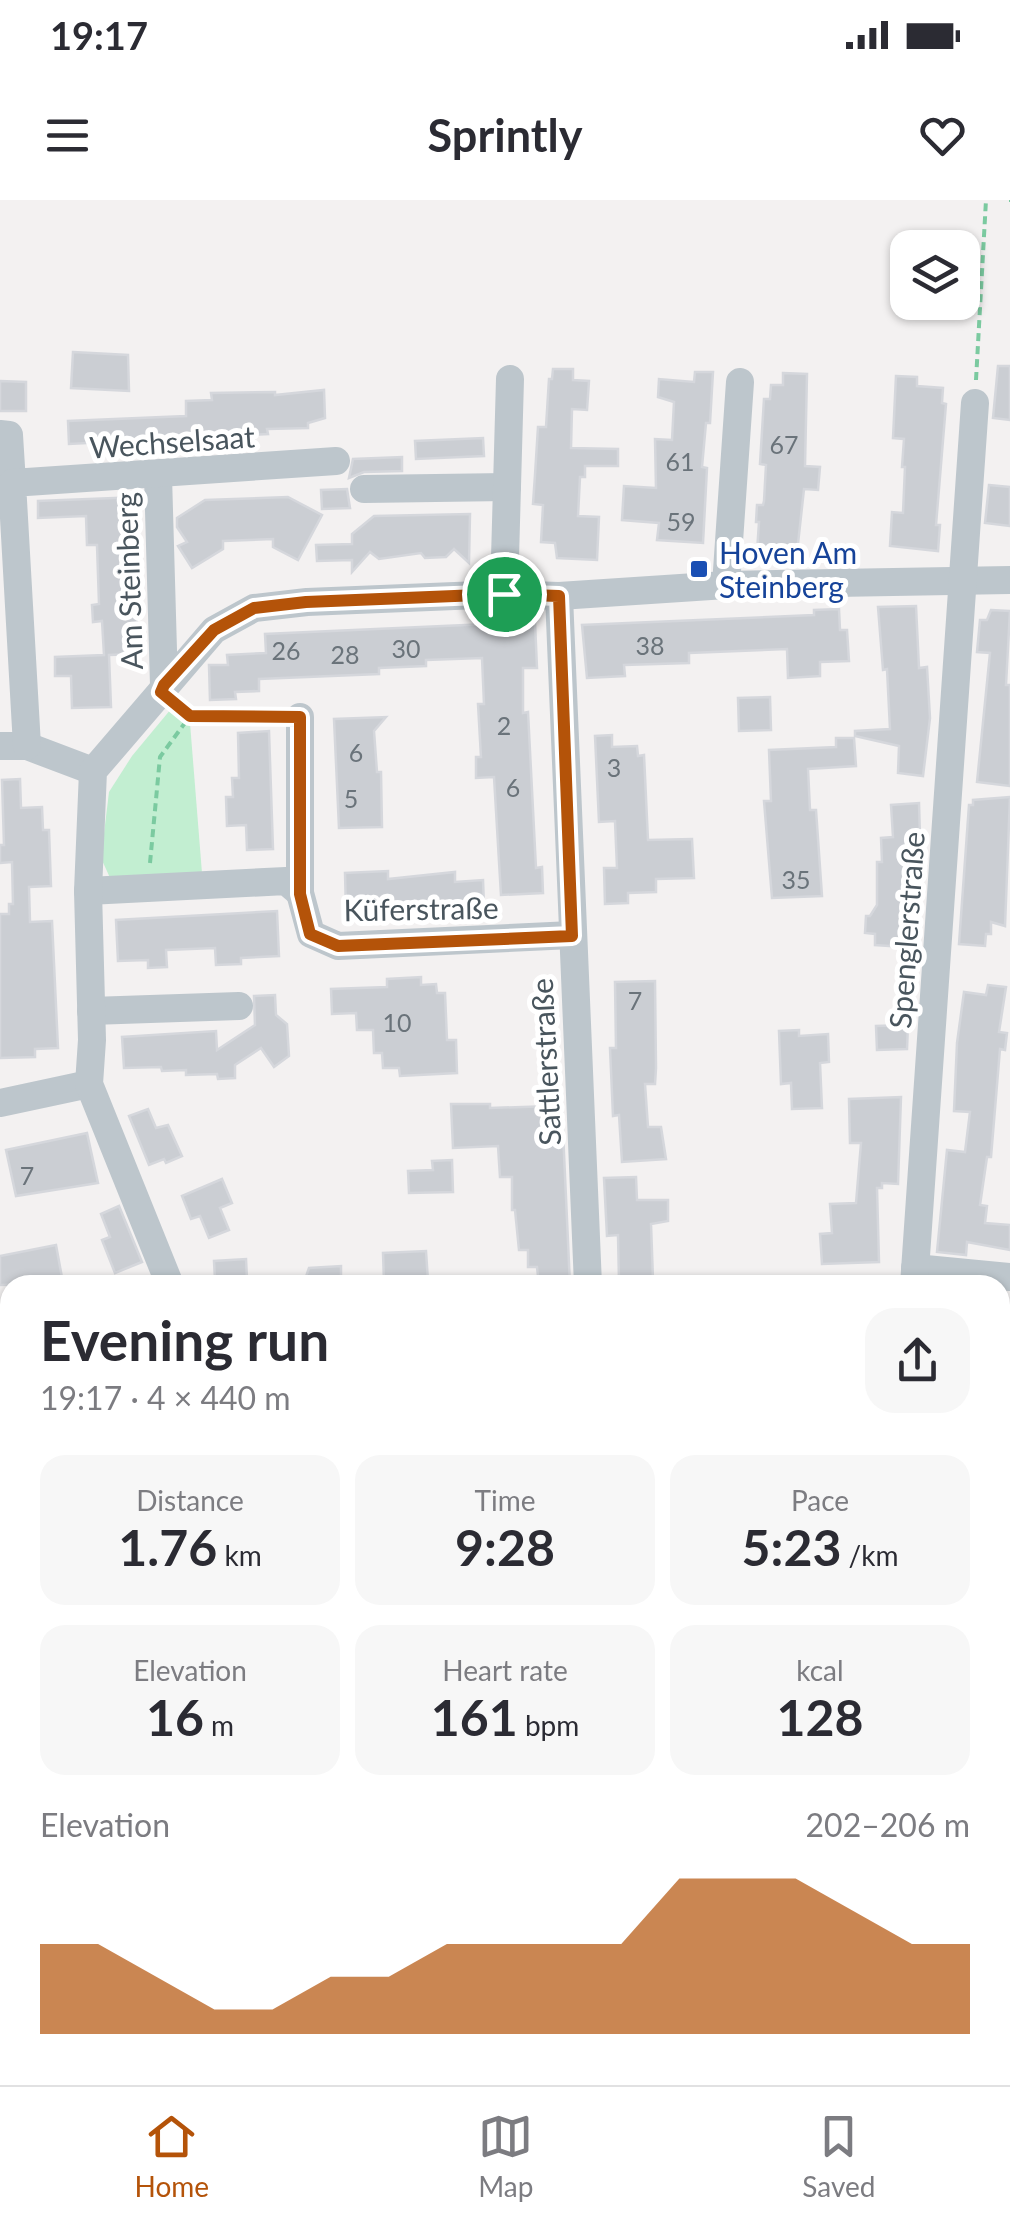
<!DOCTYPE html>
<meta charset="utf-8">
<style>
body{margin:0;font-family:Lato,sans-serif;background:#f7f7f7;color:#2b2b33;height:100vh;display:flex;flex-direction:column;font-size:38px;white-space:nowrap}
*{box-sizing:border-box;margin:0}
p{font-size:32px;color:#7c7c81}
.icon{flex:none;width:55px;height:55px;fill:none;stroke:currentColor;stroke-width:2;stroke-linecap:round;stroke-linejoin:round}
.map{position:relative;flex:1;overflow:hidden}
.panel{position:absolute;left:0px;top:1075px;width:1010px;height:810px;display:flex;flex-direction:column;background:#fff;border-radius:30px 30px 0 0;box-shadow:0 2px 8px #0004}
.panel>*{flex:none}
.tools{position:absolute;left:890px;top:30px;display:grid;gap:20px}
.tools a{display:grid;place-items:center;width:90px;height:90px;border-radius:20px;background:#fff;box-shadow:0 2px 8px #0004;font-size:50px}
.pin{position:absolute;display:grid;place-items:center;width:85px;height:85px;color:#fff;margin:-42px;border:5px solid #fff;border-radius:50%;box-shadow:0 2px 10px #0007}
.round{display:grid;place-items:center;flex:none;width:105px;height:105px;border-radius:30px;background:#f7f7f7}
.overview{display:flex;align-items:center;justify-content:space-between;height:170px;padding:0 40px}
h1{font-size:55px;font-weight:700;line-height:75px}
.metrics{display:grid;grid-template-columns:repeat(3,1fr);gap:15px;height:170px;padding:10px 40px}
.metrics div{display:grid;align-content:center;border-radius:25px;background:#f7f7f7;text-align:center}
.metrics b{font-size:50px;font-weight:700}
.metrics small{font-size:28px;font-weight:400}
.metrics p{font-size:28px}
.chart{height:280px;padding:20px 40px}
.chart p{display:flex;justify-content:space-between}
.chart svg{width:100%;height:180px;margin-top:10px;fill:#b45309;opacity:.7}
.status{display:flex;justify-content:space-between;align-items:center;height:70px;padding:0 50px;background:#fff;direction:ltr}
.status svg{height:28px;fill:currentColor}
header{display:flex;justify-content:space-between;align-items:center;height:130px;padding:0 40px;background:#fff;font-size:45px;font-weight:700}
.tab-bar{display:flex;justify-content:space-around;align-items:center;height:140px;border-top:2px solid #e1e1e2;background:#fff;font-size:28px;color:#7c7c81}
.tab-bar a{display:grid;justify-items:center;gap:5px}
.tab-bar .active{color:#b45309}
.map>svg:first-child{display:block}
.green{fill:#c2eed1}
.building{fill:#cbced3;stroke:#d5d7dc;stroke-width:2.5}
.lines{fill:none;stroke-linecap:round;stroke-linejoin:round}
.path{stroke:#7bcaa0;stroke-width:4;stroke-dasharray:8 5;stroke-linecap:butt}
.minor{stroke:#bdc6cc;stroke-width:28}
.major{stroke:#b2c1ce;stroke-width:35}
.route-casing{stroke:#fff;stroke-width:20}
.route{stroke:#b45309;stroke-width:12}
.transit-dot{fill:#1a4fb4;stroke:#fff;stroke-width:4}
.labels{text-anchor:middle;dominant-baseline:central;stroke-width:10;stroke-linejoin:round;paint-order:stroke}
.number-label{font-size:25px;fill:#6a737a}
.street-label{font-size:30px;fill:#49555d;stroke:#fff}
.transit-label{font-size:30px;fill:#164399;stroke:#fff;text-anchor:start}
</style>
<div class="status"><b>19:17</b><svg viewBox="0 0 49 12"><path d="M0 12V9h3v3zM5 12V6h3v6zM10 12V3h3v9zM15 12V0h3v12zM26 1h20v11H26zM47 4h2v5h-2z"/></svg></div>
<header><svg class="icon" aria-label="menu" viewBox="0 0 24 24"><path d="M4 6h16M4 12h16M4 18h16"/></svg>Sprintly<svg class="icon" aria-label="heart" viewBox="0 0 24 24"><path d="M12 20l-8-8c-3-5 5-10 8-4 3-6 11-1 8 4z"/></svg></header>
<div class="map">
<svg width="1010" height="1885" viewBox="0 0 1010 1885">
<rect width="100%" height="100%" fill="#f3f1f1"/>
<g class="green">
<path d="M171,509L190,523L202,673L111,680L101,658L109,592L132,556Z"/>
<path d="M0,1471H10V1708L0,1707Z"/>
</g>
<g class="building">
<path d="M73,152L128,155L129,191L71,188Z"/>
<path d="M998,166H1010V220L993,218Z"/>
<path d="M553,169H573V180L589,181L587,210L572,209L571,248L618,249V266H585V277H580L578,316L599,317L597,360L557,358L555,343L541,342L543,305L533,304L535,275L538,227H546L549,179H552Z"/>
<path d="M695,172H713L710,223H706L702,267L707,268L703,343L657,340L659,323L622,320L624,286L656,288L655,239L672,240L674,202L658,197L659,179L694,182Z"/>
<path d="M783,173L807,174L805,266L820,267L818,290L804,289L796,362L780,361V364L763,363L764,353L757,352L759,322H756L757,305H763L764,301L766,265L760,264L764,199H770L771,185H783Z"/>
<path d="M896,176L917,177V186L943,188L942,203L946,204L936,325H940L938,351L890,346L892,312L903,313L905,267H902L904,239L893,238Z"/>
<path d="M0,181L26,182V211H0Z"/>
<path d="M324,190L325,218L308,223V228L267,229L268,234L69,244L68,221L186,216V201L212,200L211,193L275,192V195Z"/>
<path d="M483,238L484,256L416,259L415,241Z"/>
<path d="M402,257V271L364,272L349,278L353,259Z"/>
<path d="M989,285L1010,287V326L985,323Z"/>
<path d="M347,289L350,308L322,309L321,290Z"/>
<path d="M139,297V315H132L134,352L130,353L131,393H136L137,426L133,432L134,454L109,455L111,507L72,508L71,476H55V457L104,455L102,421L93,422L92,405L99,404L97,345H87L86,316L38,318V301Z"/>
<path d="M288,297L322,315L298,360L273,347V339L223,341V349L192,368L178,346L187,342L177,327V318L205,300Z"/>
<path d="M470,314L469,363L454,349L446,357L425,358L421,353L379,359L370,352L352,372V360L317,361L316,345L352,344V334L374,316Z"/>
<path d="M916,406L919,468L927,467L930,518L923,576L898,573L899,546L855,536V531L890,529L887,469L883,470L878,407Z"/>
<path d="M839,409L840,430H847L849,461L820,462V476L788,478L787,449L689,453V463L624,465L625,476L587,478L582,425L814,415V410Z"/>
<path d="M991,410L1010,411L1006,485H1010V586L977,582L990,453L977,452L980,420H987Z"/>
<path d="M535,422L537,468H523V513L528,512L536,668L542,667L543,693L501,695L494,577L476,578V557H481L478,504H484L482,458L426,460V466L379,468V474L259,479V491L235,492L236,499L210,500L209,465H228L227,455L266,453L265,434Z"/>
<path d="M770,497L771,530L739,531L738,498Z"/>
<path d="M386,517L374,531L377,572H381L382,627L339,628L334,519Z"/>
<path d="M269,531L273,649L247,650L246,625L227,626L226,597H233L232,578H239L238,533Z"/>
<path d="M612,535V547L637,546L638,556L644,555L648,640L692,639L694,678L656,679V692L628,693V703L605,704L604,668H617L615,621L599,622L595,536Z"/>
<path d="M836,538H854L856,566L808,569L810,610H816L822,696L772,698L764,601H771L769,550L836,547Z"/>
<path d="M20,579L21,608L42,607L43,630H49L51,686L29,687L30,722L52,721L58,848L35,849V857L0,858V714H9V704H13L12,662L0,663V645H4L2,580Z"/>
<path d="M1010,597L1005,726L991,722V734H986L985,746L959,744L969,605H973V600Z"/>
<path d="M919,603L920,637H911L917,692H906L903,747L875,745V734L865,733L866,716H870L877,705V662H882L881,638L893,637L891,605Z"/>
<path d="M388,671V679L455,672V682L483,680L484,706L346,712L345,673Z"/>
<path d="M277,711L279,756L241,758V764L216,765L215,748L166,750L167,767L148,768V760L118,761L116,720Z"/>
<path d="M421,777V785L436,784L437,793H445L447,840H456L457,873L400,876L399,868H383L382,853H374L373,830H357L356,813L332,814L331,789L387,787V779Z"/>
<path d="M655,781L656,868L655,884H645L648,927H661L666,959L622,962L619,915L613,916L610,848H616L615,782Z"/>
<path d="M988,785L1006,787L999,832L1007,833L1005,850L1000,849L991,957H987L980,1005L987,1006L985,1023L1010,1025V1050L967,1042L966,1055L937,1052L947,950L965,952L970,912L954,911L957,843L964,792L986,795Z"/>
<path d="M275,795L276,815L287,824L289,856L274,867L261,848L235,865V878L218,879L217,874L186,875V870L162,871L161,867L124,868L122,837L216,831L217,850L255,825L254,796Z"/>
<path d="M908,825L907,849L877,850L876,826Z"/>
<path d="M799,830V836L828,834L829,862L820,863L822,908L792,909L791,883L781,884L779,831Z"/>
<path d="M901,897L898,984L882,983V988H877L879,1062L822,1064L820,1034L832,1033L830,1004L856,1003L861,943H850L849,899Z"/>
<path d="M451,904H490V908L552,906V910H562L570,1085H539L537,1067H528V1050H519L515,1010H512V977H500L498,946L453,948Z"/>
<path d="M148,909L156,928L168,925L182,956L166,963L164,959L149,965L129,916Z"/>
<path d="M87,933L98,983L16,996L6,950Z"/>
<path d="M452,960L453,992L409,993L408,971L433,970L432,961Z"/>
<path d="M636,977L637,1000H668V1021L651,1024L653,1080L619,1081L618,1035L607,1036L604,978Z"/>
<path d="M222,979L232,1003L220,1008L229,1030L209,1038L200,1016L191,1019L182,996Z"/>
<path d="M119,1006L142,1062L115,1073L102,1040L110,1037L101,1014Z"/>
<path d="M56,1045L63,1083L0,1085V1056Z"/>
<path d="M426,1051L428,1081L384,1083L383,1053Z"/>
<path d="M246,1059L247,1079H238V1085H219L218,1080H215L214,1061Z"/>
<path d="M341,1066V1085H303L309,1068Z"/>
</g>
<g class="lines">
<g class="path">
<path d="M1009,0H1010"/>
<path d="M976,180L986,0"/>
<path d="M190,516L276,517"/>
<path d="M150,663L160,557L190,516L180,508"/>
<path d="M0,1498H10"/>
<path d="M0,1572H10"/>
<path d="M0,1607L10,1608"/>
<path d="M0,1689H10"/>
</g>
<g class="minor">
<path d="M0,234L9,235L12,283"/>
<path d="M158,276L164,485"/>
<path d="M364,289L507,287"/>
<path d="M726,385L740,182"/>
<path d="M504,394L510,179"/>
<path d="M559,396L588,1085"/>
<path d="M300,517V693L311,734L338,746L572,735"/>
<path d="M0,546H27L93,571"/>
<path d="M27,546L12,283L336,261"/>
<path d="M88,691L286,681L300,693"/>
<path d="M91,811L239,806"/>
<path d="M0,903L89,884"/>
<path d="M915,1068L1010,1077"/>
<path d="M170,1085L89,884L92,840L88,691L93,571L214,430L254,408L307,402L504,394L559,396L726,385L1010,380"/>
<path d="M914,1085L975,203"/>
<path d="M1000,1776L1010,1771"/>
<path d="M955,1875L960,1885"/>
<path d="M210,1885V1875"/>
<path d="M458,1885V1875"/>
</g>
<g class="major">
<path d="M1000,1184L1010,1185"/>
<path d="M0,1268L10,1266"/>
<path d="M1000,1473L1010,1463"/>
<path d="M856,1885L859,1875"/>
</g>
</g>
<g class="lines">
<g class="route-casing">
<path id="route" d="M504,394L559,396L572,736L338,746L310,734L300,694V517L190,516L161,492L164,485L214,430L254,408L306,402Z"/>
</g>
<use href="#route" class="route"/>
</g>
<rect class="transit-dot" x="689" y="359" width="20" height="20" rx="5"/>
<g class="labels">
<g class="number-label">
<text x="784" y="244">67</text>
<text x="680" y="261">61</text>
<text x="681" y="321">59</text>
<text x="650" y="445">38</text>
<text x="406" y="448">30</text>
<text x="286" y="450">26</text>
<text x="345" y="454">28</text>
<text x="504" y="525">2</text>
<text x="356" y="552">6</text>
<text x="614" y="567">3</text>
<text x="513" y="587">6</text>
<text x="351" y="598">5</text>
<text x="796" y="679">35</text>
<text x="635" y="800">7</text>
<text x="397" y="822">10</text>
<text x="27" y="975">7</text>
</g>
<g class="street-label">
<text transform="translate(172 241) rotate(-4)">Wechselsaat</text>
<text transform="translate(128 381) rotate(-92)">Am Steinberg</text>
<text transform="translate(421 708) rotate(-1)">Küferstraße</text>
<text transform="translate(906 730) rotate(-86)">Spenglerstraße</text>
<text transform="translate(545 862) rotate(-93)">Sattlerstraße</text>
</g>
<g class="transit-label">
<text x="719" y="352">Hoven Am<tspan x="719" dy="34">Steinberg</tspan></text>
</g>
</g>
</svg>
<div class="tools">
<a><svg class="icon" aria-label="layers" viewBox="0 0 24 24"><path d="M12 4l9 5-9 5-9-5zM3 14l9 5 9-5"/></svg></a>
</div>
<div class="pin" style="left:504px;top:394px;background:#1e9e55"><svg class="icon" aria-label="arrive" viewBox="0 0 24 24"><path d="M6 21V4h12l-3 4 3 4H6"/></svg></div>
<section class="panel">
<div class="overview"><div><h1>Evening run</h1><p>19:17 · 4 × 440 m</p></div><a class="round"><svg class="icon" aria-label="share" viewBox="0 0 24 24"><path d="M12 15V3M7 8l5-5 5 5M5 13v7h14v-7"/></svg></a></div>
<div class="metrics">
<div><p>Distance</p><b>1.76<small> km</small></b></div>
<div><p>Time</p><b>9:28</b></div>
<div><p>Pace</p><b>5:23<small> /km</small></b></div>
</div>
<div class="metrics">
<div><p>Elevation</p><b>16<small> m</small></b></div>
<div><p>Heart rate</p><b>161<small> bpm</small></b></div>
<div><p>kcal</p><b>128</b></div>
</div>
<div class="chart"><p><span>Elevation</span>202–206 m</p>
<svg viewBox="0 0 160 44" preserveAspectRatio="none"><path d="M0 44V22L10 22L20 30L30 38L40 38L50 30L60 30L70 22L80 22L90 22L100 22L110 6L120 6L130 6L140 14L150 22L160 22V44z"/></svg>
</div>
</section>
</div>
<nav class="tab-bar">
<a class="active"><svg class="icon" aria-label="home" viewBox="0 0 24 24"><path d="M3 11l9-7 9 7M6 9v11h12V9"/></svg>Home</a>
<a><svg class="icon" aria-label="map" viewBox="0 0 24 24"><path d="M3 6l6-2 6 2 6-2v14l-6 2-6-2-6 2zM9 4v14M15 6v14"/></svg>Map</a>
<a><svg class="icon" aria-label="saved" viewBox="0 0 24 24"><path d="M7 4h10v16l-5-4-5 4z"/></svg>Saved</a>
</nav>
